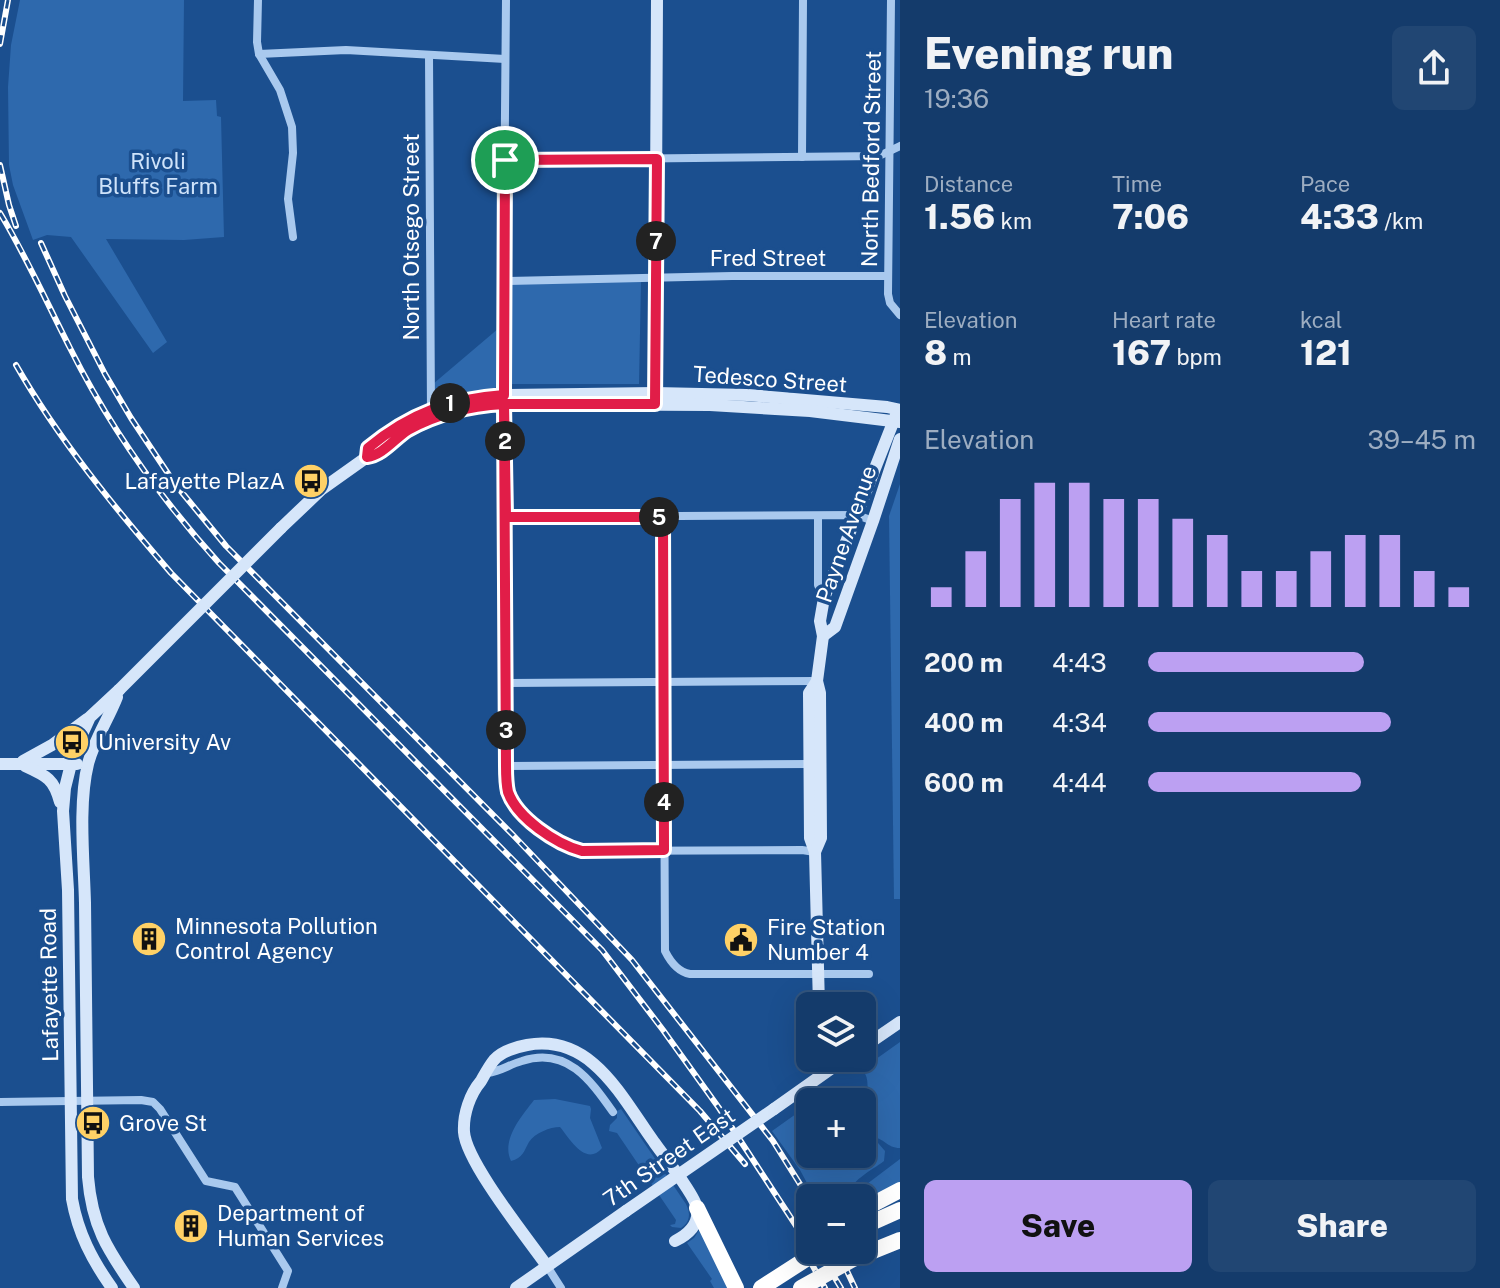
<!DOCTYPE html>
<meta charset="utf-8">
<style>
body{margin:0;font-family:"Public Sans",sans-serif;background:#214673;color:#f1f3f6;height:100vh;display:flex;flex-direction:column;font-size:30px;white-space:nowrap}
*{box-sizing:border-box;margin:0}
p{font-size:26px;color:#9dadc1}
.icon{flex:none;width:44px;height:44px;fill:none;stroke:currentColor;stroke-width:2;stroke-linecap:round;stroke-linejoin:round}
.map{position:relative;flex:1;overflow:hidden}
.details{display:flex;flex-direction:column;background:#143b6b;width:600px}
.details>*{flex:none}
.buttons{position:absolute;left:796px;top:992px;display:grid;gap:16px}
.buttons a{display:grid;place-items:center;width:80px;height:80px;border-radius:12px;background:#143b6b;box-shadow:0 8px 32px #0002,0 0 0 2px #33557e;font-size:40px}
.pin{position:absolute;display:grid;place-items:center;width:68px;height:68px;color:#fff;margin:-34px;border:4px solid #fff;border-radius:50%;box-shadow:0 2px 8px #0007}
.km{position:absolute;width:40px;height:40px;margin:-20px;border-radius:50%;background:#222;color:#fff;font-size:22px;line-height:40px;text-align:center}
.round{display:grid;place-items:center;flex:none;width:84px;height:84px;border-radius:12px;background:#214673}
.summary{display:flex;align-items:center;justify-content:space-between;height:136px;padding:0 24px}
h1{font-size:44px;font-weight:800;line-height:60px}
.stats{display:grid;grid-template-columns:repeat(3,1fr);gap:12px;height:136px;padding:8px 24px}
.stats div{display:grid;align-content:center}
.stats b{font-size:34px;font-weight:800}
.stats small{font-size:22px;font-weight:400}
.stats p{font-size:22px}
.chart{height:224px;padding:16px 24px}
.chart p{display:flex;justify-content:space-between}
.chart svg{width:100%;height:144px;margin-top:8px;stroke:#bca0f2;stroke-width:6}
.primary-button{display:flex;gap:16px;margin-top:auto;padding:16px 24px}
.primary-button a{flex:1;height:92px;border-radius:12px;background:#bca0f2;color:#111;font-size:32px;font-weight:800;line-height:92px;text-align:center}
.primary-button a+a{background:#214673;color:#f1f3f6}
ul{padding:0 24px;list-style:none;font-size:26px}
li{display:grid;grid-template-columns:128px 96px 1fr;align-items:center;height:60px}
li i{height:20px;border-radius:10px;background:#bca0f2}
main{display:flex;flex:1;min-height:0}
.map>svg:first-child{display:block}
.green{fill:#2e69ad}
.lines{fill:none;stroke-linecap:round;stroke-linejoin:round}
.street{stroke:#a9c9ee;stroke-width:8}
.secondary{stroke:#d6e6fa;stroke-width:12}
.highway{stroke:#fff;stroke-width:16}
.rail-casing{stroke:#fff;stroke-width:6}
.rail{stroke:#1b4f8f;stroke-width:3;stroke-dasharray:9;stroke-linecap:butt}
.secondary-bridge{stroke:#d6e6fa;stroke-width:12}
.highway-bridge{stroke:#fff;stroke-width:16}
.route-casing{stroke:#fff;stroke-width:16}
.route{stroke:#e11d48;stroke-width:10}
.labels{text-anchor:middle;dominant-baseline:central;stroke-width:7;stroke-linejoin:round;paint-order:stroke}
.street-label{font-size:22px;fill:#fff;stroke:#1b4f8f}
.park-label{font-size:22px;fill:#cfe3fa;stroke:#1b4f8f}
.poi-label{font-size:22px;fill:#fff;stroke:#1b4f8f;text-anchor:start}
</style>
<main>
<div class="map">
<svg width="900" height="1288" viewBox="0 0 900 1288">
<rect width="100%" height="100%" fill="#1b4f8f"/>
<g class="green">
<path d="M20,0H184L183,101L216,100L217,116L221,117L224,237L184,240L106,239L167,342L153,353L71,237L47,235L33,240L13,185L9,165L8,87L11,45Z"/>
<path d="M641,281L639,384H509L510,288L512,284Z"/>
<path d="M499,328L498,384L494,390C484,391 445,400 439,396C433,393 434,390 433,384Z"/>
<path d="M900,484V899H894L889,516Z"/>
<path d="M900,1042V1148C883,1148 882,1130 862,1141V1124L869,1120L867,1116L873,1100C863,1086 872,1082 862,1069Z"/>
<path d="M555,1099L590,1106L591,1109L590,1118L602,1148C586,1167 570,1139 560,1127C550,1127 535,1133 529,1142C524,1151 523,1158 511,1161C501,1140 521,1117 534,1100Z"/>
<path d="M810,1104V1154C815,1154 819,1153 824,1154C830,1156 835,1161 843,1160C851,1158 853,1154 862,1154V1148L869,1143H878L885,1151L884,1161C871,1171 849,1181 847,1198H815L800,1170L772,1131Z"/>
<path d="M621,1109L686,1204C691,1214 690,1222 681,1228L672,1227L670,1225L675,1224L676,1220L617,1133L609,1131L610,1125L617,1118V1111Z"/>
<path d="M900,1159V1183L862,1204V1198H857L856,1196L859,1190Z"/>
<path d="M700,1229L729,1288H714L710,1281L712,1279L687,1243L694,1238Z"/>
</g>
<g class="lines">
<g class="street">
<path d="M258,0L257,42L259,54L280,90L292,127L293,153L288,199L293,237"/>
<path d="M506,0L503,338L506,766C506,774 506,783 508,791C517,817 557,844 582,851L802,850L815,852"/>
<path d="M891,0L888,294L890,303L900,315"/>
<path d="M259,54L346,50L505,59"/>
<path d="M429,55L431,414"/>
<path d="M802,157L803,0"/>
<path d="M505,160L879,156L900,146"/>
<path d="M504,281L732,276H888"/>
<path d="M818,516V585L824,598"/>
<path d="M506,517L857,515L873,521"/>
<path d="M663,517L665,951C670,961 678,972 690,974H869"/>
<path d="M507,683L817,681"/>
<path d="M506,766L810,764"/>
<path d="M487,1073C502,1071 508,1065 522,1061C567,1046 591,1081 613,1112"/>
<path d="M0,1102L141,1100L153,1102L160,1109L206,1181L235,1187L288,1271L282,1288"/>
<path d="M547,1266L561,1288"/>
</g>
<g class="secondary">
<path d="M655,401L657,0"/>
<path d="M367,457L368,448L403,423L430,410L461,400L504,395L655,393L748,395L887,407L900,410"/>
<path d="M281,528L322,489L367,457L374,456L408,431L448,412L480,406L504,404L710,405L810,411L900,422"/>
<path d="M823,636L835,627L873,521L900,439"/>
<path d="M817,681L809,693L810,838L815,852L819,1006"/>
<path d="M117,697C108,720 94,740 88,764C78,804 84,862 85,903C86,995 87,1086 88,1177C92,1226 107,1249 134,1288"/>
<path d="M23,761L52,745L87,719"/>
<path d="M0,764H77"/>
<path d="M25,766C47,776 54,779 60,802"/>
<path d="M815,852L821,838L820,693L817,681L823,636L820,621L824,598L896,415"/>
<path d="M862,1048L900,1022"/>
<path d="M774,1109L846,1058"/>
<path d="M547,1266C528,1239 466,1162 464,1132C463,1114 470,1094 481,1081C485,1074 489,1066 494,1060C501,1052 516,1047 527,1045C592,1033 622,1098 654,1142C663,1155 695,1195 697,1208C700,1225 687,1235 675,1241"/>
<path d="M112,1288C92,1260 78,1233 72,1199L68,890L63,811L65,788L74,752L90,717L119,690"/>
<path d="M516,1288L626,1211"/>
</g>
<g class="highway">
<path d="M697,1208L736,1288"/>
<path d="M862,1210L900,1190"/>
<path d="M862,1227L900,1210"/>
</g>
<g class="rail-casing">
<g id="rail">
<path d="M0,44L8,0"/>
<path d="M0,165L9,205L16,226"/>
<path d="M0,213C26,256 47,303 70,348C109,426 160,498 219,563L602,950L663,1030L719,1108L810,1247"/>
<path d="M41,243L65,296L105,374L131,418L175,484L226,546L513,835L632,960L773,1141L810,1200"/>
<path d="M16,365C59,440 115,508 171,573L700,1111L745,1164"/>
<path d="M798,1239L825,1288"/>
<path d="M818,1250L841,1288"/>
<path d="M837,1250L855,1288"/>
</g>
</g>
<use href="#rail" class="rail"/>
<g class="secondary-bridge">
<path d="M119,690L281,528"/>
<path d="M626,1211L774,1109"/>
</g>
<g class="highway-bridge">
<path d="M761,1288L820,1250"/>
<path d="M801,1288L853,1259L900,1240"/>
</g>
</g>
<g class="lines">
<g class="route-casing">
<path id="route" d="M505,160L504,395C450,399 410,413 368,448L367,457C383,455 395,438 408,430C438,413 470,406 504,404L506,766C506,774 506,783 508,792C517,818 556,844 582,851L664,850L663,517H506L504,404H655L657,159L505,160"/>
</g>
<use href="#route" class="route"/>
</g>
<defs>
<g id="bus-disc" transform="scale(1.8)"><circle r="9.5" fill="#ffd166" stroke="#1b4f8f"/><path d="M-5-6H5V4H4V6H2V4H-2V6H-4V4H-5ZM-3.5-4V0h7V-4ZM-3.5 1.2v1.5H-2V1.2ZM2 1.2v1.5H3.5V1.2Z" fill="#111"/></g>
<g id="building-disc" transform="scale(1.8)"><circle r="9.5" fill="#ffd166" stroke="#1b4f8f"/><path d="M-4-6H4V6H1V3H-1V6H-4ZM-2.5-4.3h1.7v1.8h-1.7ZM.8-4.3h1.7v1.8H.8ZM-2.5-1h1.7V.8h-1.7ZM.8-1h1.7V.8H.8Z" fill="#111"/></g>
<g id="civic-disc" transform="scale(1.8)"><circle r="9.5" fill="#ffd166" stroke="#1b4f8f"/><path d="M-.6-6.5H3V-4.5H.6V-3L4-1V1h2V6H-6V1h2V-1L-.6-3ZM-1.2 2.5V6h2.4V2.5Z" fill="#111"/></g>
</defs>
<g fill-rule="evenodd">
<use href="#bus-disc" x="311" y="481"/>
<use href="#bus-disc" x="72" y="742"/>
<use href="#building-disc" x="149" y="939"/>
<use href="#civic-disc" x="741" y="940"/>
<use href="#bus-disc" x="93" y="1123"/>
<use href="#building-disc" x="191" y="1226"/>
</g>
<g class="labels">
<g class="street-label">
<text transform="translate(871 159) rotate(-89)">North Bedford Street</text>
<text transform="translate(411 237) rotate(-90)">North Otsego Street</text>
<text x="768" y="258">Fred Street</text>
<text transform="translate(770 379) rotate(4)">Tedesco Street</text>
<text transform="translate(846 534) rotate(-71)">Payne Avenue</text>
<text transform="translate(49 985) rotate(-91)">Lafayette Road</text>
<text transform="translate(669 1157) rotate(-35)">7th Street East</text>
</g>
<g class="park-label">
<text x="158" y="161">Rivoli<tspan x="158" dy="25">Bluffs Farm</tspan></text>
</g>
<g class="poi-label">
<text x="285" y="481" text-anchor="end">Lafayette PlazA</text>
<text x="98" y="742">University Av</text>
<text x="175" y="926">Minnesota Pollution<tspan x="175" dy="25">Control Agency</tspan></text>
<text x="767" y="927">Fire Station<tspan x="767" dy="25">Number 4</tspan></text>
<text x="119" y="1123">Grove St</text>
<text x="217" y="1213">Department of<tspan x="217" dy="25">Human Services</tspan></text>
</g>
</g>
</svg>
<div class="buttons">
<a><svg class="icon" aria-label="layers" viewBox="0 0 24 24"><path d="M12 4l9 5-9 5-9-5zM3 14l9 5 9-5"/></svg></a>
<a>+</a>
<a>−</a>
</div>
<div class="pin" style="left:505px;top:160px;background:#1e9e55"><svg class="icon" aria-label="arrive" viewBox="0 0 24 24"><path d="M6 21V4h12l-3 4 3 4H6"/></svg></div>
<b class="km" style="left:450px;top:403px">1</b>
<b class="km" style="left:505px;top:441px">2</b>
<b class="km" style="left:506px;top:730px">3</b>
<b class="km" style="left:664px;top:802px">4</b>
<b class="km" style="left:659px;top:517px">5</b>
<b class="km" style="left:656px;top:241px">7</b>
</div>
<section class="details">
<div class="summary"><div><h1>Evening run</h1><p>19:36</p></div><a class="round"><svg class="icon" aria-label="share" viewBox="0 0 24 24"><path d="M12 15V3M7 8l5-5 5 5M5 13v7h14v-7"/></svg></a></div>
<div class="stats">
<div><p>Distance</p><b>1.56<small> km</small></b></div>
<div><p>Time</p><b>7:06</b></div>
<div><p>Pace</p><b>4:33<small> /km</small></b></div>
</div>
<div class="stats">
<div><p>Elevation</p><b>8<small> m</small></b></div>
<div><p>Heart rate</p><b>167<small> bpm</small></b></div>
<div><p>kcal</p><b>121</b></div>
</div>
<div class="chart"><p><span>Elevation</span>39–45 m</p>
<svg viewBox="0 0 160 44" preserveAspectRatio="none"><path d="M5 44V38M15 44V27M25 44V11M35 44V6M45 44V6M55 44V11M65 44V11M75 44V17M85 44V22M95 44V33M105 44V33M115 44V27M125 44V22M135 44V22M145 44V33M155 44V38"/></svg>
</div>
<ul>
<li><b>200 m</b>4:43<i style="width:66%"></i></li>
<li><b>400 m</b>4:34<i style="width:74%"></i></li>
<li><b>600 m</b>4:44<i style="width:65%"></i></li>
</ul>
<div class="primary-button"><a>Save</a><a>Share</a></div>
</section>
</main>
